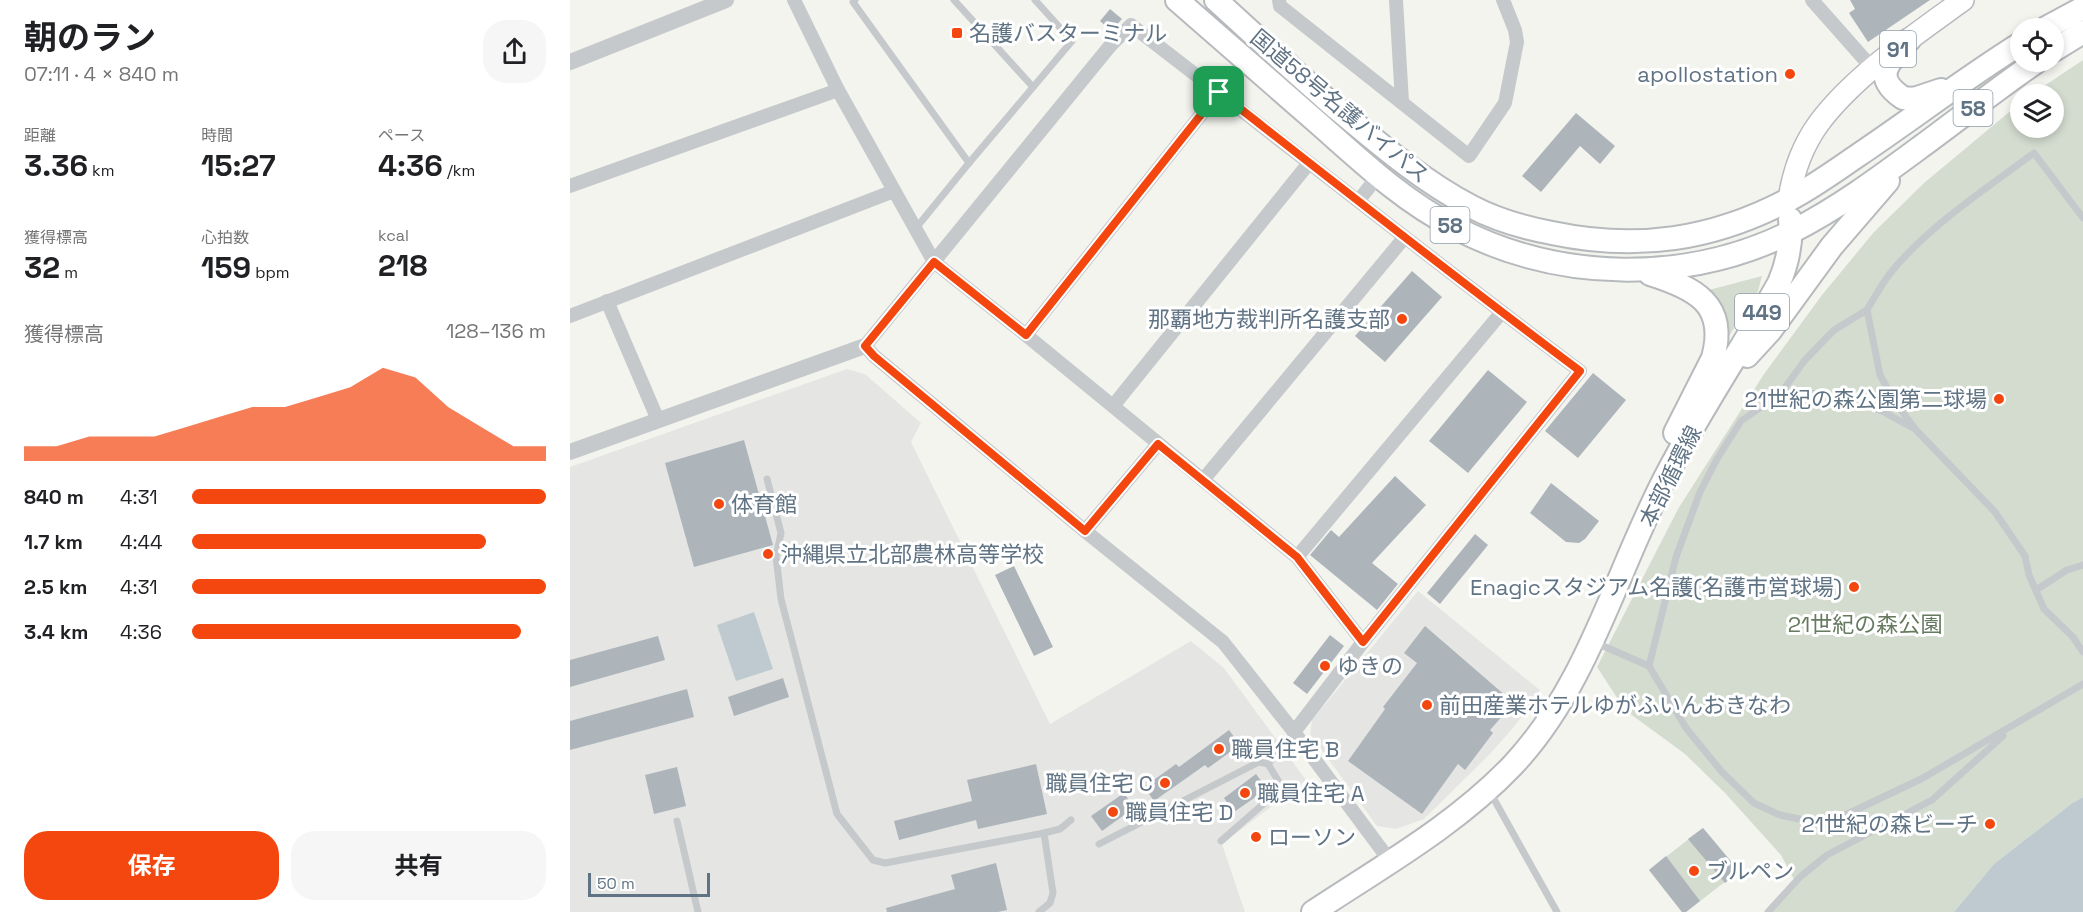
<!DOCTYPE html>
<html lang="ja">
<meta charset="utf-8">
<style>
body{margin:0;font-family:"Space Grotesk","Noto Sans JP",sans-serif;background:#f6f6f6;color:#202124;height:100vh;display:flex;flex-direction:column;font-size:22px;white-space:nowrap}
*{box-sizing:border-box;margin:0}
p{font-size:20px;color:#757577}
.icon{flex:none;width:33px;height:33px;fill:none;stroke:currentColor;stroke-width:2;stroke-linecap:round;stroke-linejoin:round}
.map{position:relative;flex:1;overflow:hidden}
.details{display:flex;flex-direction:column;background:#fff;width:570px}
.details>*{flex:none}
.buttons{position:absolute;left:1440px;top:18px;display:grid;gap:12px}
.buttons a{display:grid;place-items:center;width:54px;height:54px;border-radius:50%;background:#fff;box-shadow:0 3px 9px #0003;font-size:30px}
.scale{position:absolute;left:18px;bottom:15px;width:122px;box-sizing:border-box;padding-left:6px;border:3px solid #607384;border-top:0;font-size:16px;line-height:21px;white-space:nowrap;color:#607384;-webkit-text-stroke:4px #fff;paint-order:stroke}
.pin{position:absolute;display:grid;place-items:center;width:51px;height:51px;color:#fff;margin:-26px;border-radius:12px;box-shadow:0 3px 9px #0006}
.round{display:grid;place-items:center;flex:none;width:63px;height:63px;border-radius:24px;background:#f6f6f6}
.summary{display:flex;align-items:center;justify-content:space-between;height:102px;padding:0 24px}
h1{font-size:33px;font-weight:700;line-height:45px}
.metrics{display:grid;grid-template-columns:repeat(3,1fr);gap:9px;height:102px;padding:6px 24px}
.metrics div{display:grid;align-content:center}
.metrics b{font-size:30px;font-weight:700}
.metrics small{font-size:16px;font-weight:400}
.metrics p{font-size:16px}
.chart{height:168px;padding:12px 24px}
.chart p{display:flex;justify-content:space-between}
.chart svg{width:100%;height:108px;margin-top:6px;fill:#f4470f;opacity:.7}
.cta{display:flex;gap:12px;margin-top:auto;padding:12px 24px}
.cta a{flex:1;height:69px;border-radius:24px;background:#f4470f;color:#fff;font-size:24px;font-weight:700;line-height:69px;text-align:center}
.cta a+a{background:#f6f6f6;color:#202124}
ul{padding:0 24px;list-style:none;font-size:20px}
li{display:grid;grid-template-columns:96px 72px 1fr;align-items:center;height:45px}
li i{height:15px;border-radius:8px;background:#f4470f}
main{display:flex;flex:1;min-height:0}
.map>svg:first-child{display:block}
.built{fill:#e5e6e3}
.green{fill:#d4dcd0}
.water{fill:#becacf}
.building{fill:#adb5bb}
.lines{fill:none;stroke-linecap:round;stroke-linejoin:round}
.primary-casing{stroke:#b6babe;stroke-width:24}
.trunk-casing{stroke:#b7babd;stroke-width:26}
.service{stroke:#c6c9cc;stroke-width:7}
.minor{stroke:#c6c9cc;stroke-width:14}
.tertiary{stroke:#c6c9cc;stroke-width:16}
.primary{stroke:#fff;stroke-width:21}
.trunk{stroke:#fff;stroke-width:22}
.route-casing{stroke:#fff;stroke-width:12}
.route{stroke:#f4470f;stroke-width:8}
.poi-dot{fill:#f4470f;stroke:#fff;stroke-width:2}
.labels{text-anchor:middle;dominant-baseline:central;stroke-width:6;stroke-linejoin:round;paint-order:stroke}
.shield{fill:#fff;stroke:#909da9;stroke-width:1.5}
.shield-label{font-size:21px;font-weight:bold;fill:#607384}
.poi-label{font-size:22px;fill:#607384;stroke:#fff;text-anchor:start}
.street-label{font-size:22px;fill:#607384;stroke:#fff}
.park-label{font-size:22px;fill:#657a5f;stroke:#fff}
</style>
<main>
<section class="details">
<div class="summary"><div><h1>朝のラン</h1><p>07:11 · 4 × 840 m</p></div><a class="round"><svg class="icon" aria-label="share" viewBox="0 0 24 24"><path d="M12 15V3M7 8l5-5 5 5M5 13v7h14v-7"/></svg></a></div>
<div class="metrics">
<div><p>距離</p><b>3.36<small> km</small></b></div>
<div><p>時間</p><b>15:27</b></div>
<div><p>ペース</p><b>4:36<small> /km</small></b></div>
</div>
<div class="metrics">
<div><p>獲得標高</p><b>32<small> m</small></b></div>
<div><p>心拍数</p><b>159<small> bpm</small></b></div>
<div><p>kcal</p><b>218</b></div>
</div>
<div class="chart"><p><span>獲得標高</span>128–136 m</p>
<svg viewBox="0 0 160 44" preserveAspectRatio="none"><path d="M0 44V38L10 38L20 34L30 34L40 34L50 30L60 26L70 22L80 22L90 18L100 14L110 6L120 10L130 22L140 30L150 38L160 38V44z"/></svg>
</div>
<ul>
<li><b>840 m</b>4:31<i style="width:100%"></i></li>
<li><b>1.7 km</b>4:44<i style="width:83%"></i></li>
<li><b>2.5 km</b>4:31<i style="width:100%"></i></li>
<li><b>3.4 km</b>4:36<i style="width:93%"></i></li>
</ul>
<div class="cta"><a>保存</a><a>共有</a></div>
</section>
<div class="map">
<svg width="1513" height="912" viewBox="0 0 1513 912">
<rect width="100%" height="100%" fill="#f4f4ef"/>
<g class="built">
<path d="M277,369L295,374L351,423L341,442L480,724L621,641L654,668L736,780L652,844L675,912H0V467Z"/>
<path d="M848,591L970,690L944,727L918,756L854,819L826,829L807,826L740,734L742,720Z"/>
</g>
<g class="green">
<path d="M1513,60V797L1501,804L1424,864L1384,912H1201L1226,883L1211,855L1155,793L1115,754L1055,710L1027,667L1108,509L1194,374L1252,295L1304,232L1354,183L1450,103V128H1484V94H1462Z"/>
<path d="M1192,276L1188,291L1157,339L1135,291Z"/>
<path d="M1133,828L1169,871L1116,912H1112L1079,870Z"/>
</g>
<g class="water">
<path d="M184,612L203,669L166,681L147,625Z"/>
<path d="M1513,797V912H1384L1424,864L1501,804Z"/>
</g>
<g class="building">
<path d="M1280,0H1360L1298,42L1279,13L1285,9Z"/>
<path d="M540,9L552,19L541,31L530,21Z"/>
<path d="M1006,113L1045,146L1030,164L1010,146L971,192L952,176Z"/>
<path d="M842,271L872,297L815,362L785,336Z"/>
<path d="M918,370L957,402L898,473L859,441Z"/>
<path d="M1023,373L1056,400L1008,458L975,431Z"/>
<path d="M174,440L203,545L124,567L95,463Z"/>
<path d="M825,476L856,505L802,563L828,584L807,610L740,555L761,530L769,537Z"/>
<path d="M981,483L1029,521L1015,539L1009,543L996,542L960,513Z"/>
<path d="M905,534L918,545L870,604L857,593Z"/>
<path d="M444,566L483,647L464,656L425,575Z"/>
<path d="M855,626L944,703L920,730L923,733L895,770L888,764L852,814L778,761L815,709L813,707L847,663L834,653Z"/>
<path d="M760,635L774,646L737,694L723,683Z"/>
<path d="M88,636L95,660L0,687V660Z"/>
<path d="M213,678L219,697L164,716L158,697Z"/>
<path d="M117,689L124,717L0,750V721Z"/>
<path d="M659,730L670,745L638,768L635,765L584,801L574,787L606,764L609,767Z"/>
<path d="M466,764L477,814L408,829L406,820L329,840L324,821L402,801L397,780Z"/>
<path d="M107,767L116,806L84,814L75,775Z"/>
<path d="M686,774L697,789L664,812L654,798Z"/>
<path d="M554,793L564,808L532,831L521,816Z"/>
<path d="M1133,828L1169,871L1155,883L1118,839Z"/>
<path d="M1096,856L1130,901L1116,912H1112L1079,870Z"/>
<path d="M426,863L437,910L428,912H317L316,908L385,889L381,875Z"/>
</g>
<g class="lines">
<g class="primary-casing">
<path id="primary" d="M1219,200C1223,172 1233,145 1249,123C1284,76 1346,34 1393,0"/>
</g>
<g class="trunk-casing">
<g id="trunk">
<path d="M607,0C654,41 701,82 748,123C791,161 833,201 884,227C988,282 1116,284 1221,232C1267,209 1310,177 1352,146C1390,118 1427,89 1466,62"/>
<path d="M646,0C685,36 725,72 765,107C808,143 852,181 902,207C927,220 955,228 982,233C1067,251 1143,240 1220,199C1243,187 1265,171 1287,156C1342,119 1394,79 1450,44"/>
<path d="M1476,28L1513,8"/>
<path d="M1339,40C1319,62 1301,76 1333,98L1344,99L1371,90"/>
<path d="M1484,50L1513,32"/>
<path d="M1080,274C1125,288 1158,304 1143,358L1105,433"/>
<path d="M1177,356L1200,331L1262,246L1318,181"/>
<path d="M743,912C811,867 886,825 943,765C1019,684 1046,571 1097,474C1131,409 1173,347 1209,283C1218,262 1222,242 1220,219"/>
</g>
</g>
<g class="service">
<path d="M285,0L283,2L399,163"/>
<path d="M384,0L463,87"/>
<path d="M1513,218L1464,153C1417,188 1359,226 1322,271C1312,283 1305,297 1297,310L1310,375L1325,402L1346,430L1425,512L1455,556L1459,575L1474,609L1503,637L1513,652"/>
<path d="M346,228L399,163L502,41L465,0"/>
<path d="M1211,393L1235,360L1264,330L1297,310"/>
<path d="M197,479L211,533L206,557L211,599L267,814L303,860L315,863L474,833L490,829L501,820"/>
<path d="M1466,590L1497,570L1513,565"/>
<path d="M1024,642L1079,666L1116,728L1152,772L1184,803L1210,815L1239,821L1269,818L1353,778L1513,684"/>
<path d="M1079,666L1106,557L1130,492L1147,459L1171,421L1211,393H1240L1273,397L1312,411L1341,427"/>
<path d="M698,764L724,732"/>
<path d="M920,792L987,912"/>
<path d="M107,821L128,912"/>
<path d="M529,844L689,762L698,764L709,782L707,792L651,841"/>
<path d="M469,912L480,903L483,893L474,833"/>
<path d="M1198,912L1230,877L1257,855L1362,800L1433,736"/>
</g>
<g class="minor">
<path d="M224,0L268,90L364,262L456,335L727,557L793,642"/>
<path d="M709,0L710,6L899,156L935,103L947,42L945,30L933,0"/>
<path d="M826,0L832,102"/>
<path d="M1242,0L1303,69"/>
<path d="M0,186L268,90"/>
<path d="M789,200L808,176"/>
<path d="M37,301L88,420"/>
<path d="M0,316L324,191"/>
<path d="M456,335L649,92"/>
<path d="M543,406L739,163"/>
<path d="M633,480L834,238"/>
<path d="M515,531L588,444"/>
<path d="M727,557L932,312"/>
<path d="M724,732L793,642L1010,371C859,258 711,140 561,25L540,46L295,346L304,356L515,531L653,642L724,732L820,861"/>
</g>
<g class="tertiary">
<path d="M0,62L156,0"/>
<path d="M0,452L295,346"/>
</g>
<use href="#primary" class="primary"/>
<use href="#trunk" class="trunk"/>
</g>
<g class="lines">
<g class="route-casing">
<path id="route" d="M649,92C769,186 888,280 1010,371L793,642L727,557L588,444L515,531L304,356L295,346L364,262L456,335Z"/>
</g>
<use href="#route" class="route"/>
</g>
<g class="poi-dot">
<rect x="381" y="27" width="12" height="12" rx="3"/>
<circle cx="1220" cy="74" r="6"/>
<circle cx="832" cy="319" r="6"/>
<circle cx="1429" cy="399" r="6"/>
<circle cx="149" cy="504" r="6"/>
<circle cx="198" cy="554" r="6"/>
<circle cx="1284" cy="587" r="6"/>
<circle cx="755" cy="666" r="6"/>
<circle cx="857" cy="705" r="6"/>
<circle cx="649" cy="749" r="6"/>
<circle cx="595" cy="783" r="6"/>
<circle cx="675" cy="793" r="6"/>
<circle cx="543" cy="812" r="6"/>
<circle cx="1420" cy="824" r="6"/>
<circle cx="686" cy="837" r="6"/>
<circle cx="1124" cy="871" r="6"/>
</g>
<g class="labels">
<g class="shield">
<rect x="1310" y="31" width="36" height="36" rx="4.5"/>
<rect x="1383.5" y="90" width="39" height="36" rx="4.5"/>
<rect x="860.5" y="207" width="39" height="36" rx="4.5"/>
<rect x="1165" y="294" width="54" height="36" rx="4.5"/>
</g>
<g class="shield-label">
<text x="1328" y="49">91</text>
<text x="1403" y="108">58</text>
<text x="880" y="225">58</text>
<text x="1192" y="312">449</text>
</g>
<g class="poi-label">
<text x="399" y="33">名護バスターミナル</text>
<text x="1208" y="74" text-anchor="end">apollostation</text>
<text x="820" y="319" text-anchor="end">那覇地方裁判所名護支部</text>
<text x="1417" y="399" text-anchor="end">21世紀の森公園第二球場</text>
<text x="161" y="504">体育館</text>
<text x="210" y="554">沖縄県立北部農林高等学校</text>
<text x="1272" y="587" text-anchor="end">Enagicスタジアム名護(名護市営球場)</text>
<text x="767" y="666">ゆきの</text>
<text x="869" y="705">前田産業ホテルゆがふいんおきなわ</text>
<text x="661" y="749">職員住宅 B</text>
<text x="583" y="783" text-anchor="end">職員住宅 C</text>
<text x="687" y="793">職員住宅 A</text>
<text x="555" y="812">職員住宅 D</text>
<text x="1408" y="824" text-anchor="end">21世紀の森ビーチ</text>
<text x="698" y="837">ローソン</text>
<text x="1136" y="871">ブルペン</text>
</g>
<g class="street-label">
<text transform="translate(770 106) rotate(40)">国道58号名護バイパス</text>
<text transform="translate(1100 476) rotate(-63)">本部循環線</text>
</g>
<g class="park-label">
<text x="1295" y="624">21世紀の森公園</text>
</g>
</g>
</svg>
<div class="buttons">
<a><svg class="icon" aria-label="locate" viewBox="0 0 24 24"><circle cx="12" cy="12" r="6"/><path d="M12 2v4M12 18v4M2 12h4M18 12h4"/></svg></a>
<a><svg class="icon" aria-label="layers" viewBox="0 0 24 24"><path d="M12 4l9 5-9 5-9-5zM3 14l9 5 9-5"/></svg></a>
</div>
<div class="scale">50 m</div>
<div class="pin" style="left:649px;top:92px;background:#1e9e55"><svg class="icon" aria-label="arrive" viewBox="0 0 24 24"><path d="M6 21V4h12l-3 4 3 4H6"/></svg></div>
</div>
</main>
